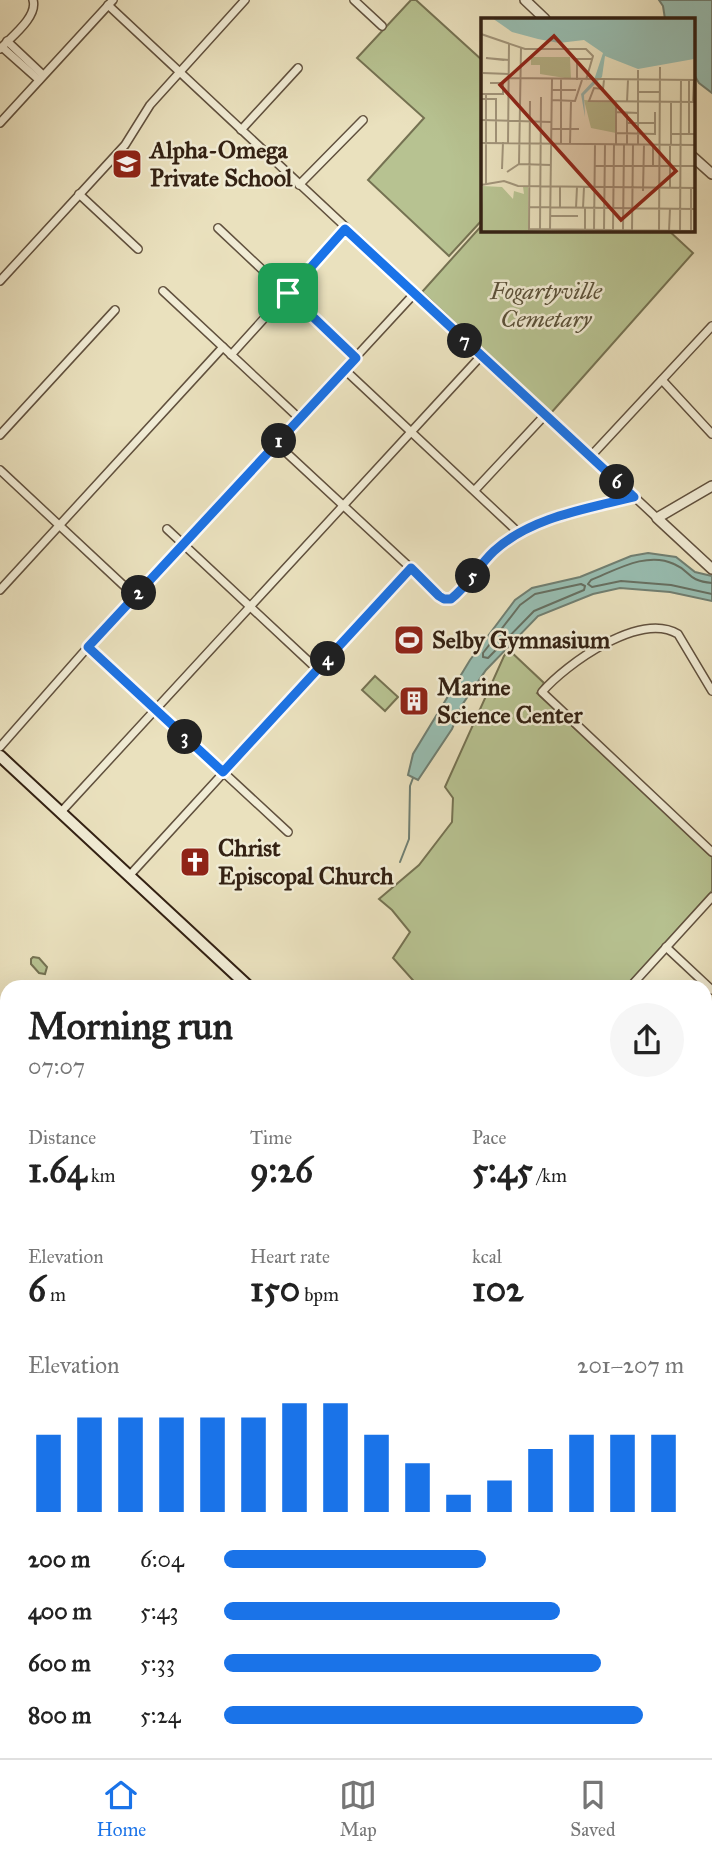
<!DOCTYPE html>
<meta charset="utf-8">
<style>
body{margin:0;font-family:"IM FELL Great Primer",serif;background:#f6f6f6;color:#222;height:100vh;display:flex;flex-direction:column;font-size:26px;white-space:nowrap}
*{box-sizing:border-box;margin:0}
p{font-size:23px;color:#767676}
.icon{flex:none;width:38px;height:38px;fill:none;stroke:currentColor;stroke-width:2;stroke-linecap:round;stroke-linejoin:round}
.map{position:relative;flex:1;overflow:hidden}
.drawer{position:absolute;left:0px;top:980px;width:712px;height:779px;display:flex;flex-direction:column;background:#fff;border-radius:21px 21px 0 0;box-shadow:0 7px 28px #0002}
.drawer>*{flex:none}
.pin{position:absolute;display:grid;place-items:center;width:60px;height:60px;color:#fff;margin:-30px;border-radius:14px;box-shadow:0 4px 10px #0006}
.km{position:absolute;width:35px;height:35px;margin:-18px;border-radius:50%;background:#222;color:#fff;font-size:19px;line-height:35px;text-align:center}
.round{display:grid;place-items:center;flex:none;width:74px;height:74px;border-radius:37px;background:#f6f6f6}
.head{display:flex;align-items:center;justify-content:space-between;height:119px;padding:0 28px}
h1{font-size:38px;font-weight:700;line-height:52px}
.figures{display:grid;grid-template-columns:repeat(3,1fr);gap:10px;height:119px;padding:7px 28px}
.figures div{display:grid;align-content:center}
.figures b{font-size:35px;font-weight:700}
.figures small{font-size:19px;font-weight:400}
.figures p{font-size:19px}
.chart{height:196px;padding:14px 28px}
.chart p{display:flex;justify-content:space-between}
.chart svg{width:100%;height:126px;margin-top:7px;stroke:#1a73e8;stroke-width:6}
ul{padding:0 28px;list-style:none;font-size:23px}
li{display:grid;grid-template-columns:112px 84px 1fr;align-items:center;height:52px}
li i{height:18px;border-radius:9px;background:#1a73e8}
.tab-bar{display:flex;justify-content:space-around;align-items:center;height:98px;border-top:2px solid #e0e0e0;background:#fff;font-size:19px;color:#767676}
.tab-bar a{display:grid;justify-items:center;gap:4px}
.tab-bar .current{color:#1a73e8}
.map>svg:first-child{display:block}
.green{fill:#b7c291;stroke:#757252;stroke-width:2}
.water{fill:#98beb2;stroke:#707f72;stroke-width:2}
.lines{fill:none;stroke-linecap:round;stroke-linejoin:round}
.shore{stroke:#667062;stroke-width:2}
.stream{stroke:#707f72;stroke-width:2}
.minor-casing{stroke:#61513e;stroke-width:10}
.tertiary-casing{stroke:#61513e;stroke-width:12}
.secondary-casing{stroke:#332113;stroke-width:14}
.minor{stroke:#f1ecd5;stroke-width:7}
.tertiary{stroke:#f1ecd5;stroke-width:9}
.secondary{stroke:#f1ecd5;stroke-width:10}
.route-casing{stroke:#fff;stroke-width:14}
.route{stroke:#1a73e8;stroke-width:9}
.labels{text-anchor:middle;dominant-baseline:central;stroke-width:5;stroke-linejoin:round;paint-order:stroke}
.poi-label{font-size:24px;font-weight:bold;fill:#332113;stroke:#f1ecd5;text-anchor:start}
.park-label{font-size:24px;font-style:italic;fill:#5b5139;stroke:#f1ecd5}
.inset-road{fill:none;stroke:#a1947a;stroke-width:2}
.view{fill:#8f2418;fill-opacity:0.15;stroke:#8f2418;stroke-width:3.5}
.inset-edge{fill:none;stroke:#332113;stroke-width:3.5}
</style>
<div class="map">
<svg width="712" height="1758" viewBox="0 0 712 1758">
<rect width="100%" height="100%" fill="#eae1be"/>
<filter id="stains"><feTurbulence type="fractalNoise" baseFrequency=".00286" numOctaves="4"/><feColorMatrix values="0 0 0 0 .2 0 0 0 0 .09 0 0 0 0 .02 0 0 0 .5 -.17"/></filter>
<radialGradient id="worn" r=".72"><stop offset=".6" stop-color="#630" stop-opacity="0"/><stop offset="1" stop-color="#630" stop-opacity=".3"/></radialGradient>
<g class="green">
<path d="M411,0H416L483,61V219L449,256L368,180L424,118L357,58Z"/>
<path d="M483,224V229H667L693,253L551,413L422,292Z"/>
<path d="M509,650L544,683L537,693L712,857V891L625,987H419L393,958L410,932L392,910L379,899L419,865L452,822L453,798L445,787L504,656Z"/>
<path d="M375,676L398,697L385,711L362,690Z"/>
<path d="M33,957L39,958L47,967L45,974L39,973L31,964V959Z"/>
</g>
<g class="water">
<path d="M659,0H712V93L699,83L693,73V19H665L663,6Z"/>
<path d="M648,553L676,557L695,572L712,576V601L670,592L620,588L593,594L538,616L486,670L462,705L452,729L418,780L408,775L413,754L470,660L515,600L532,588L580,577L631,556Z"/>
</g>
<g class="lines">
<g class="shore">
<path d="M712,583C687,581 691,571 674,564C647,551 616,570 591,580L588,584L592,587L621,581L671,585L712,594"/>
<path d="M581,584L585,586L584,590L534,611L488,658L483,657V653L520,605L535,594Z"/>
</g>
<path class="stream" d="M400,862L409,839L410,786L413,778"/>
<g class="minor-casing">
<g id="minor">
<path d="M354,0L382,26"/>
<path d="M108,5L657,518"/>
<path d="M7,41L43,75"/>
<path d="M2,47L39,80"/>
<path d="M0,49C11,37 38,17 33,0"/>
<path d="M0,123L113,0"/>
<path d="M241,130L298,68"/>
<path d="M299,185L363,120"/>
<path d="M79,194L138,249"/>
<path d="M218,228L356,358"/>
<path d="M0,281L125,145L150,105L245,0"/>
<path d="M163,291L300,419"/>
<path d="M231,355L345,229"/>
<path d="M345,370L519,533"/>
<path d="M662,380L712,434"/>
<path d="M0,435L115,310"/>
<path d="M277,444L444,599C462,600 483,560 497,548C534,517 588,509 634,497"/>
<path d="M590,457L712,326"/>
<path d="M0,470L136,597"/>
<path d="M475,490L545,415"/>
<path d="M167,529L318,670"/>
<path d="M0,590L223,347"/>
<path d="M88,647L288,832"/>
<path d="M712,691L678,634C640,611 566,664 542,692L712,852"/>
<path d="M0,747L88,647L414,294"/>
<path d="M61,812L481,356"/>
<path d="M129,876L411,568"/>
<path d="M666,947L712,990"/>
<path d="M630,987L712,897"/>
<path d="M705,1060L712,1053"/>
<path d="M705,1125L712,1131"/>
<path d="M0,1140L7,1151"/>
<path d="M0,1184L7,1176"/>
<path d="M705,1215L712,1208"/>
<path d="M705,1263L712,1269"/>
<path d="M0,1374L7,1366"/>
<path d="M705,1433L712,1426"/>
<path d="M0,1509L7,1501"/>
<path d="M705,1530L712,1522"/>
<path d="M0,1606L7,1613"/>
<path d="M0,1644L7,1637"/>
<path d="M705,1683L712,1676"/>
<path d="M705,1689L712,1695"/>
<path d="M157,1752L164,1758"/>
<path d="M21,1758L27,1752"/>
<path d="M144,1758L150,1752"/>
<path d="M495,1758L501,1752"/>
<path d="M637,1758L643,1752"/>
</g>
</g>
<g class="tertiary-casing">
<g id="tertiary">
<path d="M525,0L545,19"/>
<path d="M693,157L712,174"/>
<path d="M712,486L657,518L712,569"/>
<path d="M0,1326L7,1332"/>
<path d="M471,1752L478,1758"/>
</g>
</g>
<g class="secondary-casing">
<g id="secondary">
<path d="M0,756L249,987"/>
<path d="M705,1405L712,1411"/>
</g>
</g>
<use href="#minor" class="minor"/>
<use href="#tertiary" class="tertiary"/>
<use href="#secondary" class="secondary"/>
</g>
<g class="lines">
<g class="route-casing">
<path id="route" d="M345,229L634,497C586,509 531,517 494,551C478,566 468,586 451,599H444L439,596L411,568L223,772L88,647L356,358L288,293Z"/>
</g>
<use href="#route" class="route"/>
</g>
<defs>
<g id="school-square" transform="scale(1.575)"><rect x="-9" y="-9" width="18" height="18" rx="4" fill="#8f2418" stroke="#f1ecd5"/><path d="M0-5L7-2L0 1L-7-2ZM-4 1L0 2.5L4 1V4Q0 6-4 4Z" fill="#fff"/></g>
<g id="stadium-square" transform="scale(1.575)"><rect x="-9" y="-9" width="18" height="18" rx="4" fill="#8f2418" stroke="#f1ecd5"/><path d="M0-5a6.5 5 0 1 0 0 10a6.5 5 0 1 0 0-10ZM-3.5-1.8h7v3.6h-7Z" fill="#fff"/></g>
<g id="building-square" transform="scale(1.575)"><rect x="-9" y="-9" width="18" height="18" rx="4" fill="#8f2418" stroke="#f1ecd5"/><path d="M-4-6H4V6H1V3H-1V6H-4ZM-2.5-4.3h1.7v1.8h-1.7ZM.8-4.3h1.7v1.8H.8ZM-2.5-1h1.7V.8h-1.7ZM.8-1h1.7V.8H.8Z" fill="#fff"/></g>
<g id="church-square" transform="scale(1.575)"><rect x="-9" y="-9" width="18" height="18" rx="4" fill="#8f2418" stroke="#f1ecd5"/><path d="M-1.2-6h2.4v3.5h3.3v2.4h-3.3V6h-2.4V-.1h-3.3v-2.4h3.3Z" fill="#fff"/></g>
</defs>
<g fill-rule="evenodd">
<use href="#school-square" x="127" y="164"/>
<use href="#stadium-square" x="409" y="640"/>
<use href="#building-square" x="414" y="701"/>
<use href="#church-square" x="195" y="862"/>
</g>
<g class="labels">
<g class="poi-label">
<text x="150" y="150">Alpha-Omega<tspan x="150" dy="28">Private School</tspan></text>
<text x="432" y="640">Selby Gymnasium</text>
<text x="437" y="687">Marine<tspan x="437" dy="28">Science Center</tspan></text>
<text x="218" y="848">Christ<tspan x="218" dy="28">Episcopal Church</tspan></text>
</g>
<g class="park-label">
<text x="546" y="291">Fogartyville<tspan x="546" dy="28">Cemetary</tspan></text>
</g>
</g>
<g transform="translate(481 18)">
<rect width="214" height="214" fill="#eae1be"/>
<path d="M50,39H89L90,61L59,56V47H50ZM103,82L135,84V115L110,110ZM2,168L21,169L32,181L33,173L43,176L42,169H47V212L68,213H0Z" fill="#b7c291"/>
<path d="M11,0H213V41L157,51L124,38L121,59L103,77L104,99L100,76L113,62L122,35L103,22L78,25L57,21L31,14Z" fill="#98beb2"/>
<path class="inset-road" d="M0,16L44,31H105L112,38L105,62M23,42L5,40L28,42M2,55L28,56M27,60L214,62M96,62V41H111M123,62L122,71L113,70L108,83L214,84M71,72H95M157,74H179M0,76H22V65H9M5,76V167M0,81H15V125M71,82L94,83L101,62M49,83L48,211L214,213M146,84L147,62M212,84L213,62M135,94L157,95M0,102L70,104M146,105H174M70,111H98M135,115L174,116V94M190,116H214M208,116V62M0,125L214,127M27,125L28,25M80,125V61M89,126L90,83M135,126V84M146,126V94M157,126V52M190,127V84M38,146L40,30M114,148H214M172,148V126M21,151L22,124M26,154L38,146L70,147M0,167L23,163L37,168L214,170M189,169V127M162,173L163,126M48,189L214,191M79,190V168M95,190L96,169M102,190L103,169M70,198H97M59,211L60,79M69,211L71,61M104,212V190M123,212L124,126M132,212L133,126M142,212L143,126M113,213L114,126M151,213L152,126M178,213L179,49M188,213L189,191M199,213L200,62M210,213V170"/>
<path class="view" d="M73,18L195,153L140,202L19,67Z"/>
<rect width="214" height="214" class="inset-edge"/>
</g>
<rect width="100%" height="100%" filter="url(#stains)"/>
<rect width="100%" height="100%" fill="url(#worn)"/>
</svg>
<div class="pin" style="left:288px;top:293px;background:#1e9e55"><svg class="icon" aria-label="arrive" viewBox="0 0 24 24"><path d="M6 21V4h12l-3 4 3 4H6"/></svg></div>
<b class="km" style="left:279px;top:441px">1</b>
<b class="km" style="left:139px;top:593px">2</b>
<b class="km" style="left:185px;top:737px">3</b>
<b class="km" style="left:328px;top:659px">4</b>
<b class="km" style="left:473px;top:576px">5</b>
<b class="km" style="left:617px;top:482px">6</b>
<b class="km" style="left:465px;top:341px">7</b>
<section class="drawer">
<div class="head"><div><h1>Morning run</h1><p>07:07</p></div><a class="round"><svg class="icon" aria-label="share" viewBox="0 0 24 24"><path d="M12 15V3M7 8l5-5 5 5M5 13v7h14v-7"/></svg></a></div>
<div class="figures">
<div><p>Distance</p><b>1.64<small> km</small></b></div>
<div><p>Time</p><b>9:26</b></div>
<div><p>Pace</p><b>5:45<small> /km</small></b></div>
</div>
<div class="figures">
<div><p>Elevation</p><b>6<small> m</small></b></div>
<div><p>Heart rate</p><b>150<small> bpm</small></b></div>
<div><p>kcal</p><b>102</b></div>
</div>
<div class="chart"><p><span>Elevation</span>201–207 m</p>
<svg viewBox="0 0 160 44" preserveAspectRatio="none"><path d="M5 44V17M15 44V11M25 44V11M35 44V11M45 44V11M55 44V11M65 44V6M75 44V6M85 44V17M95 44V27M105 44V38M115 44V33M125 44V22M135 44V17M145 44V17M155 44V17"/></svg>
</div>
<ul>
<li><b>200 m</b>6:04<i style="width:57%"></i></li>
<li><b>400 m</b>5:43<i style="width:73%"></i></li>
<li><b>600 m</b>5:33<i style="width:82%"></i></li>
<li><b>800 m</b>5:24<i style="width:91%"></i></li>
</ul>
</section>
</div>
<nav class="tab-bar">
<a class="current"><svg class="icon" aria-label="home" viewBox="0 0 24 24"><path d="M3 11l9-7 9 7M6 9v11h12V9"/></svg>Home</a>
<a><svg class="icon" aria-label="map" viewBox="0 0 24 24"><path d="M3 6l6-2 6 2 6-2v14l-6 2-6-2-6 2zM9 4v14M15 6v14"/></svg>Map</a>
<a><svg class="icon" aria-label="saved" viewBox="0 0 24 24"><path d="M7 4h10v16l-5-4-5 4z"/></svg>Saved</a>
</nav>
